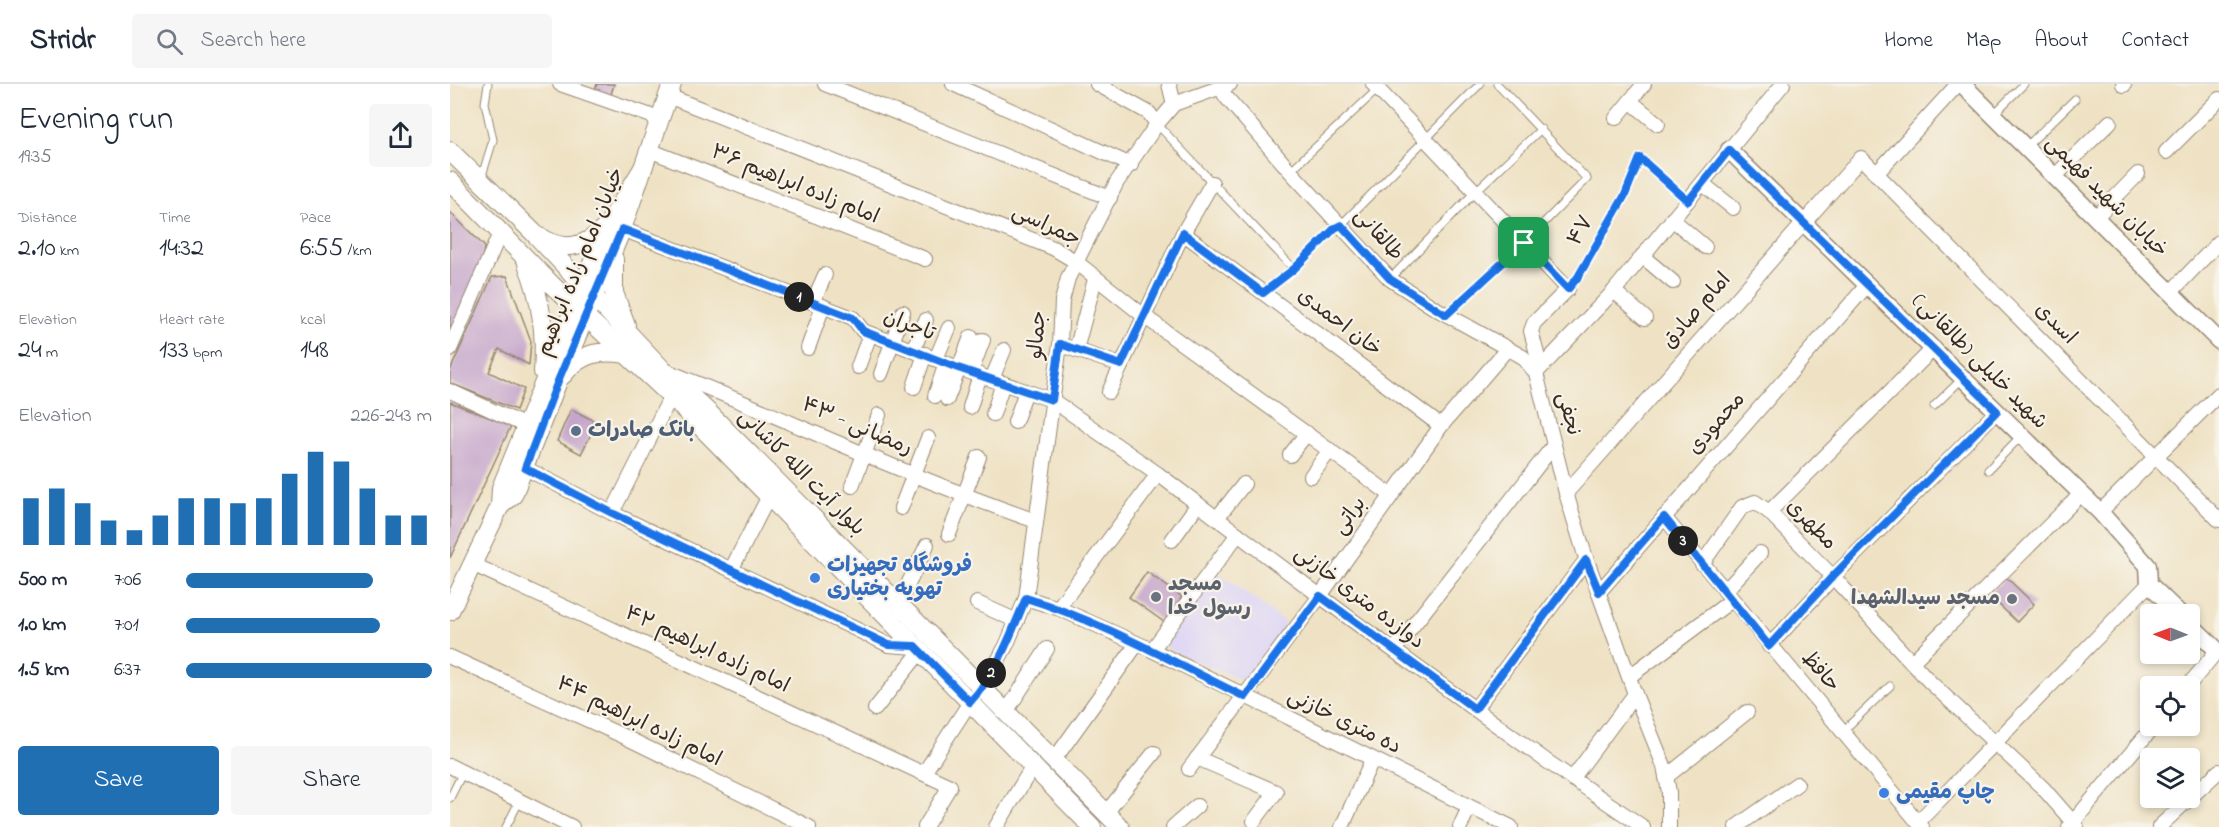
<!DOCTYPE html>
<meta charset="utf-8">
<style>
body{margin:0;font-family:"Indie Flower","Playpen Sans Arabic",sans-serif;background:#f6f6f7;color:#1f2937;height:100vh;display:flex;flex-direction:column;font-size:22px;white-space:nowrap}
*{box-sizing:border-box;margin:0}
p{font-size:20px;color:#747a83}
.icon{flex:none;width:33px;height:33px;fill:none;stroke:currentColor;stroke-width:2;stroke-linecap:round;stroke-linejoin:round}
.map{position:relative;flex:1;overflow:hidden}
.drawer{display:flex;flex-direction:column;background:#fff;width:450px}
.drawer>*{flex:none}
.needle{width:39px;rotate:271deg}
.controls{position:absolute;left:1690px;top:520px;display:grid;gap:12px}
.controls a{display:grid;place-items:center;width:60px;height:60px;border-radius:6px;background:#fff;box-shadow:0 3px 9px #0003;font-size:30px}
.pin{position:absolute;display:grid;place-items:center;width:51px;height:51px;color:#fff;margin:-26px;border-radius:12px;box-shadow:0 3px 9px #0006}
.km{position:absolute;width:30px;height:30px;margin:-15px;border-radius:50%;background:#222;color:#fff;font-size:16px;line-height:30px;text-align:center}
.round{display:grid;place-items:center;flex:none;width:63px;height:63px;border-radius:6px;background:#f6f6f7}
.headline{display:flex;align-items:center;justify-content:space-between;height:102px;padding:0 18px}
h1{font-size:33px;font-weight:600;line-height:45px}
.metrics{display:grid;grid-template-columns:repeat(3,1fr);gap:9px;height:102px;padding:6px 18px}
.metrics div{display:grid;align-content:center}
.metrics b{font-size:26px;font-weight:600}
.metrics small{font-size:16px;font-weight:400}
.metrics p{font-size:16px}
.chart{height:168px;padding:12px 18px}
.chart p{display:flex;justify-content:space-between}
.chart svg{width:100%;height:108px;margin-top:6px;stroke:#1f6fb2;stroke-width:6}
.cta{display:flex;gap:12px;margin-top:auto;padding:12px 18px}
.cta a{flex:1;height:69px;border-radius:6px;background:#1f6fb2;color:#fff;font-size:24px;font-weight:600;line-height:69px;text-align:center}
.cta a+a{background:#f6f6f7;color:#1f2937}
ul{padding:0 18px;list-style:none;font-size:20px}
li{display:grid;grid-template-columns:96px 72px 1fr;align-items:center;height:45px}
li i{height:15px;border-radius:8px;background:#1f6fb2}
header{display:flex;align-items:center;gap:36px;box-sizing:border-box;height:84px;padding:0 30px;background:#fff;border-bottom:2px solid #e0e1e3}
header strong{font-size:28px}
nav{display:flex;gap:33px;margin-inline-start:auto;font-size:21px}
.search{width:420px;height:54px;background:#f6f6f7;display:flex;align-items:center;gap:15px;box-sizing:border-box;padding:0 21px;border-radius:6px;color:#747a83;font-size:22px}
main{display:flex;flex:1;min-height:0}
.map>svg:first-child{display:block}
.built{fill:#ddd5f6}
.building{fill:#c5a5cb}
.lines{fill:none;stroke-linecap:round;stroke-linejoin:round}
.service-casing{stroke:#958671;stroke-width:9}
.minor-casing{stroke:#958671;stroke-width:16}
.tertiary-casing{stroke:#958671;stroke-width:19}
.secondary-casing{stroke:#958671;stroke-width:20}
.service{stroke:#fff;stroke-width:7}
.minor{stroke:#fff;stroke-width:14}
.tertiary{stroke:#fff;stroke-width:16}
.secondary{stroke:#fff;stroke-width:18}
.route-casing{stroke:#fff;stroke-width:12}
.route{stroke:#1a73e8;stroke-width:8}
.service-dot{fill:#5c6f8a;stroke:#f7f3e8;stroke-width:2}
.shop-dot{fill:#3f7fe0;stroke:#f7f3e8;stroke-width:2}
.worship-dot{fill:#6b7280;stroke:#f7f3e8;stroke-width:2}
.labels{text-anchor:middle;dominant-baseline:central;stroke-width:4.5;stroke-linejoin:round;paint-order:stroke}
.street-label{font-size:21px;fill:#3b2a1e;stroke:#f7f3e8}
.service-label{font-size:21px;font-weight:bold;fill:#4e5e75;stroke:#f7f3e8;text-anchor:start}
.shop-label{font-size:21px;font-weight:bold;fill:#366cbe;stroke:#f7f3e8;text-anchor:start}
.worship-label{font-size:21px;font-weight:bold;fill:#5b616d;stroke:#f7f3e8;text-anchor:start}
</style>
<header>
<strong>Stridr</strong>
<div class="search"><svg class="icon" aria-label="search" viewBox="0 0 24 24"><circle cx="10" cy="10" r="6"/><path d="M15 15l6 6"/></svg>Search here</div>
<nav><a>Home</a><a>Map</a><a>About</a><a>Contact</a></nav>
</header>
<main>
<section class="drawer">
<div class="headline"><div><h1>Evening run</h1><p>19:35</p></div><a class="round"><svg class="icon" aria-label="share" viewBox="0 0 24 24"><path d="M12 15V3M7 8l5-5 5 5M5 13v7h14v-7"/></svg></a></div>
<div class="metrics">
<div><p>Distance</p><b>2.10<small> km</small></b></div>
<div><p>Time</p><b>14:32</b></div>
<div><p>Pace</p><b>6:55<small> /km</small></b></div>
</div>
<div class="metrics">
<div><p>Elevation</p><b>24<small> m</small></b></div>
<div><p>Heart rate</p><b>133<small> bpm</small></b></div>
<div><p>kcal</p><b>148</b></div>
</div>
<div class="chart"><p><span>Elevation</span>226–243 m</p>
<svg viewBox="0 0 160 44" preserveAspectRatio="none"><path d="M5 44V25M15 44V21M25 44V27M35 44V34M45 44V38M55 44V32M65 44V25M75 44V25M85 44V27M95 44V25M105 44V15M115 44V6M125 44V10M135 44V21M145 44V32M155 44V32"/></svg>
</div>
<ul>
<li><b>500 m</b>7:06<i style="width:76%"></i></li>
<li><b>1.0 km</b>7:01<i style="width:79%"></i></li>
<li><b>1.5 km</b>6:37<i style="width:100%"></i></li>
</ul>
<div class="cta"><a>Save</a><a>Share</a></div>
</section>
<div class="map">
<svg width="1769" height="743" viewBox="0 0 1769 743">
<rect width="100%" height="100%" fill="#f7f3e8"/>
<filter id="ink" filterUnits="userSpaceOnUse"><feTurbulence type="fractalNoise" baseFrequency=".0167" numOctaves="2"/><feDisplacementMap in="SourceGraphic" scale="12" xChannelSelector="R" yChannelSelector="G"/><feConvolveMatrix kernelMatrix="1 2 1 2 8 2 1 2 1" color-interpolation-filters="sRGB"/></filter>
<filter id="wash" filterUnits="userSpaceOnUse"><feTurbulence type="fractalNoise" baseFrequency=".008" numOctaves="4" result="noise"/><feDisplacementMap in="SourceGraphic" scale="24" xChannelSelector="R" yChannelSelector="G"/><feGaussianBlur stdDeviation="1.35" result="paint"/><feColorMatrix in="noise" values="0 0 0 0 0 0 0 0 0 0 0 0 0 0 0 0 0 1.4 0 .05"/><feComposite in="paint" operator="in"/></filter>
<g filter="url(#wash)">
<rect width="100%" height="100%" fill="#efe2c4"/>
<path class="built" d="M768,488L836,539L793,597L719,566L716,558Z"/>
<g id="blocks">
<g class="building">
<path d="M147,0H164L160,14L144,10Z"/>
<path d="M0,128L34,162L32,180L0,252Z"/>
<path d="M57,192L81,257L79,281L49,265L39,288L74,305L66,326L0,299V287L42,193Z"/>
<path d="M0,318L61,342L0,474Z"/>
<path d="M121,325L147,338L131,370L107,357Z"/>
<path d="M697,488L732,513L714,538L679,513Z"/>
<path d="M1556,493L1584,520L1567,538L1539,511Z"/>
</g>
</g>
</g>
<g filter="url(#ink)">
<use href="#blocks" fill-opacity="0" stroke="#958671" stroke-width="1.5"/>
<g class="lines">
<g class="service-casing">
<g id="service">
<path d="M1543,31L1574,0"/>
<path d="M707,40L844,185"/>
<path d="M1575,64L1625,15"/>
<path d="M840,87L928,5"/>
<path d="M31,95L43,56L35,19L38,0"/>
<path d="M940,195L1026,107L1091,45"/>
<path d="M1118,205L1128,193L1175,111L1190,74L1238,117"/>
<path d="M813,209L844,185L885,144L891,141L1030,0"/>
<path d="M996,231L1074,159L1137,95L1047,0"/>
<path d="M1484,322L1512,295"/>
<path d="M1538,386L1572,351"/>
<path d="M1393,647L1440,602"/>
<path d="M0,714L13,688"/>
<path d="M56,743L70,716"/>
</g>
</g>
<g class="minor-casing">
<g id="minor">
<path d="M110,0L210,35"/>
<path d="M375,0L660,114"/>
<path d="M503,0L681,81"/>
<path d="M647,0L699,29L707,40"/>
<path d="M719,0L724,20"/>
<path d="M923,0L1118,205L1084,239L1081,247L1087,270L1086,289"/>
<path d="M1673,0L1674,1"/>
<path d="M770,3L776,13L840,87L940,195L983,223L1073,273L1086,289"/>
<path d="M218,12L603,164L625,177L694,232L941,411"/>
<path d="M1180,17L1208,40"/>
<path d="M1166,34L1194,0"/>
<path d="M199,66L475,175"/>
<path d="M1716,68L1769,15"/>
<path d="M1426,90L1508,0"/>
<path d="M1604,93L1660,38"/>
<path d="M1253,100L1283,124"/>
<path d="M1645,134L1688,90"/>
<path d="M1222,135L1255,163"/>
<path d="M172,145L403,234L413,247L508,284L602,316L708,390L902,536L1095,676L1193,743"/>
<path d="M733,149L991,342"/>
<path d="M1192,172L1223,198"/>
<path d="M1164,207L1195,234"/>
<path d="M1720,209L1769,158"/>
<path d="M363,218L375,191"/>
<path d="M617,263L671,281"/>
<path d="M358,264L373,222"/>
<path d="M0,265L50,149"/>
<path d="M463,266L476,236"/>
<path d="M626,266L645,195"/>
<path d="M486,275L499,244"/>
<path d="M408,283L420,250"/>
<path d="M219,288C341,337 461,394 586,437"/>
<path d="M521,288L533,256"/>
<path d="M431,290L453,228"/>
<path d="M542,295L554,266"/>
<path d="M464,303L475,270"/>
<path d="M0,307L76,342"/>
<path d="M659,308L733,149L762,99"/>
<path d="M485,312L496,279"/>
<path d="M497,315L521,253"/>
<path d="M520,323L530,291"/>
<path d="M543,330L553,299"/>
<path d="M565,338L576,307"/>
<path d="M840,371L857,349"/>
<path d="M75,384L162,429L439,561L465,563"/>
<path d="M861,392L880,366"/>
<path d="M402,402L429,331"/>
<path d="M1116,409L1411,74L1769,436"/>
<path d="M451,424L478,354"/>
<path d="M1319,428L1484,264"/>
<path d="M1650,428L1769,310"/>
<path d="M162,429L221,312"/>
<path d="M1214,433L1472,743"/>
<path d="M767,434L794,400"/>
<path d="M499,450L529,373"/>
<path d="M722,456L748,420"/>
<path d="M22,480L500,702L475,743"/>
<path d="M1252,480L1292,423L1305,418L1319,428L1383,493L1480,598L1593,704L1627,743"/>
<path d="M281,486L319,412"/>
<path d="M1275,507L1310,469"/>
<path d="M1149,508L1418,200"/>
<path d="M576,514L608,524L702,566L1061,743"/>
<path d="M449,519L477,461"/>
<path d="M527,519L567,537"/>
<path d="M608,524L708,390"/>
<path d="M1319,562L1383,493L1547,327"/>
<path d="M702,566L788,450"/>
<path d="M944,566L1104,361"/>
<path d="M0,573L175,653L359,743"/>
<path d="M1462,578L1631,410"/>
<path d="M1180,592L1282,516"/>
<path d="M1737,603L1767,567"/>
<path d="M533,604L557,560L576,514L610,260L612,217L618,194L667,98L707,40L724,20L780,0"/>
<path d="M425,625L470,568"/>
<path d="M1025,625L1136,476"/>
<path d="M556,628L597,565"/>
<path d="M747,674L826,708L804,737"/>
<path d="M604,676L687,560"/>
<path d="M0,682L122,743"/>
<path d="M739,685L870,512L991,342L1057,265"/>
<path d="M474,689L520,618"/>
<path d="M1216,693L1297,628"/>
<path d="M1122,695L1185,610"/>
<path d="M656,729L704,669"/>
<path d="M1468,738L1699,500"/>
<path d="M546,743L583,682"/>
<path d="M723,743L747,722"/>
<path d="M892,743L922,676"/>
<path d="M1010,743L1019,723"/>
<path d="M1219,743V708L1214,682L1185,610L1134,468L1116,409L1086,289L1164,207L1333,0"/>
<path d="M1286,743L1347,700"/>
<path d="M1619,743L1704,642"/>
<path d="M1709,743L1769,687"/>
</g>
</g>
<g class="tertiary-casing">
<g id="tertiary">
<path d="M1512,0L1769,257"/>
<path d="M1279,66L1650,428L1698,482L1699,500L1731,531"/>
<path d="M1740,540L1769,568"/>
</g>
</g>
<g class="secondary-casing">
<g id="secondary">
<path d="M0,67L84,149L213,286L257,327L670,743"/>
<path d="M0,97L103,202L221,312L642,743"/>
<path d="M92,154C116,169 136,162 155,144"/>
<path d="M164,175V209L176,241"/>
<path d="M77,180C91,214 96,251 93,288"/>
<path d="M113,291C131,268 150,266 177,270"/>
<path d="M50,422L63,411L108,297L172,145L222,0"/>
<path d="M0,527L50,422L51,404L157,143L193,84"/>
</g>
</g>
<use href="#service" class="service"/>
<use href="#minor" class="minor"/>
<use href="#tertiary" class="tertiary"/>
<use href="#secondary" class="secondary"/>
</g>
</g>
<g class="lines" filter="url(#ink)">
<g class="route-casing">
<path id="route" d="M1279,66L1547,327L1383,492L1319,562L1214,433L1149,508L1136,476L1025,625L870,512L795,613C723,578 653,538 576,514C561,550 547,589 520,618L465,562L439,561L162,429L75,384L108,297L172,145L403,234L413,247L508,284L602,316L610,260L671,281L733,149L813,209L844,185L885,144L891,141L940,195L996,231L1074,159L1118,205L1128,193L1175,111L1190,74L1238,117Z"/>
</g>
<use href="#route" class="route"/>
</g>
<circle class="service-dot" cx="126" cy="347" r="6"/>
<g class="shop-dot">
<circle cx="365" cy="494" r="6"/>
<circle cx="1434" cy="709" r="6"/>
</g>
<g class="worship-dot">
<circle cx="706" cy="513" r="6"/>
<circle cx="1562" cy="515" r="6"/>
</g>
<g class="labels">
<g class="street-label">
<text transform="translate(345 101) rotate(22)">امام زاده ابراهیم ۳۶</text>
<text transform="translate(1656 113) rotate(45)">خیابان شهید فهیمی</text>
<text transform="translate(596 142) rotate(25)">جمراسی</text>
<text transform="translate(1131 147) rotate(-60)">۴۷</text>
<text transform="translate(928 151) rotate(48)">طالقانی</text>
<text transform="translate(131 178) rotate(-68)">خیابان امام زاده ابراهیم</text>
<text transform="translate(1247 227) rotate(-49)">امام صادق</text>
<text transform="translate(889 239) rotate(37)">خان احمدی</text>
<text transform="translate(1605 240) rotate(45)">اسدی</text>
<text transform="translate(459 242) rotate(21)">تاجران</text>
<text transform="translate(588 251) rotate(-85)">جمالو</text>
<text transform="translate(1529 278) rotate(45)">شهید خلیلی (طالقانی)</text>
<text transform="translate(1118 330) rotate(75)">نجفی</text>
<text transform="translate(1267 340) rotate(-49)">محمودی</text>
<text transform="translate(407 343) rotate(23)">رمضانی - ۴۳</text>
<text transform="translate(351 389) rotate(45)">بلوار آیت الله کاشانی</text>
<text transform="translate(900 432) rotate(-54)">براتی</text>
<text transform="translate(1361 441) rotate(45)">مطهری</text>
<text transform="translate(909 514) rotate(37)">دوازده متری خازنی</text>
<text transform="translate(257 566) rotate(25)">امام زاده ابراهیم ۴۲</text>
<text transform="translate(1370 588) rotate(49)">حافظ</text>
<text transform="translate(189 638) rotate(26)">امام زاده ابراهیم ۴۴</text>
<text transform="translate(894 638) rotate(26)">ده متری خازنی</text>
</g>
<g class="service-label">
<text x="138" y="347">بانک صادرات</text>
</g>
<g class="shop-label">
<text x="377" y="482">فروشگاه تجهیزات<tspan x="377" dy="24">تهویه بختیاری</tspan></text>
<text x="1446" y="709">چاپ مقیمی</text>
</g>
<g class="worship-label">
<text x="718" y="501">مسجد<tspan x="718" dy="24">رسول خدا</tspan></text>
<text x="1550" y="515" text-anchor="end">مسجد سیدالشهدا</text>
</g>
</g>
</svg>
<div class="controls">
<a><svg class="needle" viewBox="-14 -14 28 28"><path d="M0-13l5 13h-10z" fill="#e53935"/><path d="M0 13l5-13h-10z" fill="#747a83"/></svg></a>
<a><svg class="icon" aria-label="locate" viewBox="0 0 24 24"><circle cx="12" cy="12" r="6"/><path d="M12 2v4M12 18v4M2 12h4M18 12h4"/></svg></a>
<a><svg class="icon" aria-label="layers" viewBox="0 0 24 24"><path d="M12 4l9 5-9 5-9-5zM3 14l9 5 9-5"/></svg></a>
</div>
<div class="pin" style="left:1074px;top:159px;background:#1e9e55"><svg class="icon" aria-label="arrive" viewBox="0 0 24 24"><path d="M6 21V4h12l-3 4 3 4H6"/></svg></div>
<b class="km" style="left:349px;top:213px">1</b>
<b class="km" style="left:541px;top:589px">2</b>
<b class="km" style="left:1233px;top:457px">3</b>
</div>
</main>
